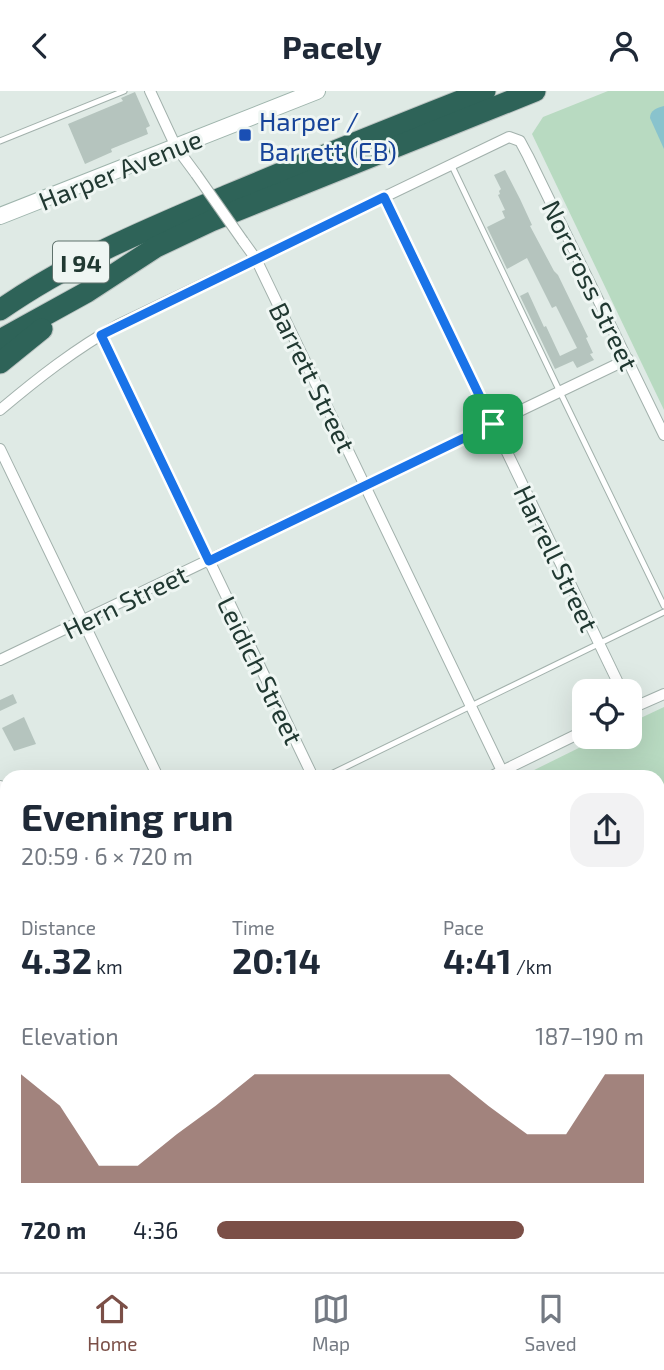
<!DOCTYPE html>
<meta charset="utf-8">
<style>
body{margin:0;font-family:"Exo 2",sans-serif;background:#f2f2f3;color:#1f2937;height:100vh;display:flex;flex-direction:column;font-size:26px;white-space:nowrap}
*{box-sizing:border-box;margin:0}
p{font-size:23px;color:#747a83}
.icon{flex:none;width:38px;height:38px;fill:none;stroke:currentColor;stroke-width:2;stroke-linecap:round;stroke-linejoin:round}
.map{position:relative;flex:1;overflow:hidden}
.details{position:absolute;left:0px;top:679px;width:665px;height:502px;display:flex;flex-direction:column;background:#fff;border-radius:21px 21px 0 0;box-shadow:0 7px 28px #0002}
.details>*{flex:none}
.fabs{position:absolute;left:572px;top:588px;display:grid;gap:14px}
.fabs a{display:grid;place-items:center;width:70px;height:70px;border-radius:14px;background:#fff;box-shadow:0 7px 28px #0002;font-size:35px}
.pin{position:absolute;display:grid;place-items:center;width:60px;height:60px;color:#fff;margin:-30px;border-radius:14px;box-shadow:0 4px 10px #0006}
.round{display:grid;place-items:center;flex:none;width:74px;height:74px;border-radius:21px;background:#f2f2f3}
.overview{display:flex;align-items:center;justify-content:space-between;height:119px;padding:0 21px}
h1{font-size:38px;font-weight:700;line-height:52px}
.stats{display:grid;grid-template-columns:repeat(3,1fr);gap:10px;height:119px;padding:7px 21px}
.stats div{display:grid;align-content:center}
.stats b{font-size:35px;font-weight:700}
.stats small{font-size:19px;font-weight:400}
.stats p{font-size:19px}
.chart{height:196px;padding:14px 21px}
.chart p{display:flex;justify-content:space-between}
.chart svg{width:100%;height:126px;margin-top:7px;fill:#7b4f47;opacity:.7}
ul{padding:0 21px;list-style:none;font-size:23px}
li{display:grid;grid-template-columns:112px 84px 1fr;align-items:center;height:52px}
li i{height:18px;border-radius:9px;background:#7b4f47}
header{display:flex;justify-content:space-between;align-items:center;height:91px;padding:0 21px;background:#fff;font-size:32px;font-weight:700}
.dock{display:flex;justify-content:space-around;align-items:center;height:98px;border-top:2px solid #e0e1e3;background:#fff;font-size:19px;color:#747a83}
.dock a{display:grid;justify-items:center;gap:4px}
.dock .on{color:#7b4f47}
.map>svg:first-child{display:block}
.green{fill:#b8dac1}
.water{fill:#89c3cd}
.building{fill:#b5c4be}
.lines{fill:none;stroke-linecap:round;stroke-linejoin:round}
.service-casing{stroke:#a2b1ac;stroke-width:7}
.minor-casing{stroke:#a2b1ac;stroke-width:12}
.tertiary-casing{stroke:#a2b1ac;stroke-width:16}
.secondary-casing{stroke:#9fb5ad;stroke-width:18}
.motorway-casing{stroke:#bcc4c2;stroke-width:23}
.service{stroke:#fff;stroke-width:5}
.minor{stroke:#fff;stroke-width:10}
.tertiary{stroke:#fff;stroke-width:14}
.secondary{stroke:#fff;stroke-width:16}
.motorway{stroke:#2e6358;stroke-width:21}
.minor-bridge-casing{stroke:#a2b1ac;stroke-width:12;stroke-linecap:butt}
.minor-bridge{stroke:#fff;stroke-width:10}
.route-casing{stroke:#fff;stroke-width:14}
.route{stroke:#1a73e8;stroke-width:9}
.transit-dot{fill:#1a4fb4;stroke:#eff6f3;stroke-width:2.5}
.labels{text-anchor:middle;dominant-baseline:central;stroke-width:6;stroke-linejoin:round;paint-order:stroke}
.shield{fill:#eff6f3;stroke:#5f726c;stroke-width:2}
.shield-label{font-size:24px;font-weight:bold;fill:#213932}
.transit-label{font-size:26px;fill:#164399;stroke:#eff6f3;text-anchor:start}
.street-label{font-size:26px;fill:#213932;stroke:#eff6f3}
</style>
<header><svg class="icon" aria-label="back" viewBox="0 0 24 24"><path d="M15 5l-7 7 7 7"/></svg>Pacely<svg class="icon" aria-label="person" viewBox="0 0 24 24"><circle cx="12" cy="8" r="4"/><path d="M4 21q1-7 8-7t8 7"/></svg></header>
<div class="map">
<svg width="664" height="1181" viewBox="0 0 664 1181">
<rect width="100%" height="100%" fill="#dfeae5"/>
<g class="green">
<path d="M608,0H664V319L532,43L543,26Z"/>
<path d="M664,616V1134L658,1139V686H520L601,646H630V632Z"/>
<path d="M503,1174H617L609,1181H511Z"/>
</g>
<path class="water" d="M664,15V58L650,27C650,19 657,17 664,15Z"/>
<g class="building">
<path d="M135,1L150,35L146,37L148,43L111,58L112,61L85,73L68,33L123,10L121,7Z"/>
<path d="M505,79L520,108L532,134L530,135L554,180L558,184L588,246L586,247L593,262L590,263L594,269L577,277L573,270L555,278L520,205L528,201L544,236L546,235L560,265L577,257L556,215L552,217L527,167L507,178L487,136L505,127L502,120L505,119L498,104L500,103L499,100L501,98L494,84Z"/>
<path d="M13,603L17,612L0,620V609Z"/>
<path d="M24,626L36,653L14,660L2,637Z"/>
</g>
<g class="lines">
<g class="service-casing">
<g id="service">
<path d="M0,50L124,0"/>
<path d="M451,73L560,301L664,515"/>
<path d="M325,686L664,521"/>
<path d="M0,998L7,1004"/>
<path d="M658,1056H664"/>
<path d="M658,1095L664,1102"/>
<path d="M658,1125L664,1119"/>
<path d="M593,1181L601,1174"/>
</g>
</g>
<g class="minor-casing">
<g id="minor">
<path d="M150,0L176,56L196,83"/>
<path d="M384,106L622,600"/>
<path d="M243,150L256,168L502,680"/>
<path d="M101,244L313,686"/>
<path d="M0,319C38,287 75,258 118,234L509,46L520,50L528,65L664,344"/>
<path d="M0,358L158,686"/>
<path d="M0,569L628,268"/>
<path d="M630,618L664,603"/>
<path d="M490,686L584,640"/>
<path d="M0,695L7,710"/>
</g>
</g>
<g class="tertiary-casing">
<g id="tertiary">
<path d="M658,996L664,997"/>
<path d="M260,1181L265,1174"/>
</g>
</g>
<g class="secondary-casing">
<g id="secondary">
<path d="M0,125L317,0"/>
<path d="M0,738L7,745"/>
<path d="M0,780L7,785"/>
<path d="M461,1174L469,1181"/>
</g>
</g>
<g class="motorway-casing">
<g id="motorway">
<path d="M0,219C70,170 150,137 228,104C313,68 399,34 485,0"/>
<path d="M0,249L87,201L156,156L211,130L535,0"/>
<path d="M0,272L42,238"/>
</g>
</g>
<use href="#service" class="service"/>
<use href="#minor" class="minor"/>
<use href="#tertiary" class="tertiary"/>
<use href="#secondary" class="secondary"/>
<use href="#motorway" class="motorway"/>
<g class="minor-bridge-casing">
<path id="minor-bridge" d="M196,83L243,150"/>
</g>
<use href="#minor-bridge" class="minor-bridge"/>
</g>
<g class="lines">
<g class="route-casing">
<path id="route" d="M384,106L493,333L209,470L101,244Z"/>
</g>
<use href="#route" class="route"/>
</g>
<rect class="transit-dot" x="238" y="37" width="14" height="14" rx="3.5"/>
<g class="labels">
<rect class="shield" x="53" y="150.5" width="56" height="41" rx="5"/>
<g class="shield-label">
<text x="81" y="171">I 94</text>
</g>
<g class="transit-label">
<text x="259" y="29">Harper /<tspan x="259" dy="30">Barrett (EB)</tspan></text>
</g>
<g class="street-label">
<text transform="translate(120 78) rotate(-22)">Harper Avenue</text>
<text transform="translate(591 194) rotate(64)">Norcross Street</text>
<text transform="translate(313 286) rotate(64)">Barrett Street</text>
<text transform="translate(557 467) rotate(64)">Harrell Street</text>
<text transform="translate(125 510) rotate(-26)">Hern Street</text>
<text transform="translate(261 579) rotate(64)">Leidich Street</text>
</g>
</g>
</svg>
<div class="fabs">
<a><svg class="icon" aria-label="locate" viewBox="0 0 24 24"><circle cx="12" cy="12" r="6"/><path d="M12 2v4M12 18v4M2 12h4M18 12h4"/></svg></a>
</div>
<div class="pin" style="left:493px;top:333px;background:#1e9e55"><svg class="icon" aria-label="arrive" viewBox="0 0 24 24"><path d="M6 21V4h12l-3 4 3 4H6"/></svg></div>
<section class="details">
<div class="overview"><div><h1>Evening run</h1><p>20:59 · 6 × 720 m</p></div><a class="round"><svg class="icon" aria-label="share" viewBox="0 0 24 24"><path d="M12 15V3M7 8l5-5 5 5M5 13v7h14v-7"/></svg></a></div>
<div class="stats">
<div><p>Distance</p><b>4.32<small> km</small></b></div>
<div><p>Time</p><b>20:14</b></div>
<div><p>Pace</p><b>4:41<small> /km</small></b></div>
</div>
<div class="chart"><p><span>Elevation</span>187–190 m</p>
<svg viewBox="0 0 160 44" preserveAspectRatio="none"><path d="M0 44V6L10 17L20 38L30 38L40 27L50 17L60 6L70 6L80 6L90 6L100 6L110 6L120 17L130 27L140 27L150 6L160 6V44z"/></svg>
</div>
<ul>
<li><b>720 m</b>4:36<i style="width:72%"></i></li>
</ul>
</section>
</div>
<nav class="dock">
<a class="on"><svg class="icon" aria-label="home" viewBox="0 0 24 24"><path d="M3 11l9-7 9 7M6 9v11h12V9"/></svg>Home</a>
<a><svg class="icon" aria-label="map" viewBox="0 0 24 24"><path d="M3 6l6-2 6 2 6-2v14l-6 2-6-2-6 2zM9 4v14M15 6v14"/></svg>Map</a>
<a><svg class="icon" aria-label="saved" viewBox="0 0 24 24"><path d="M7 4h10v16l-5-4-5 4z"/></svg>Saved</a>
</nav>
